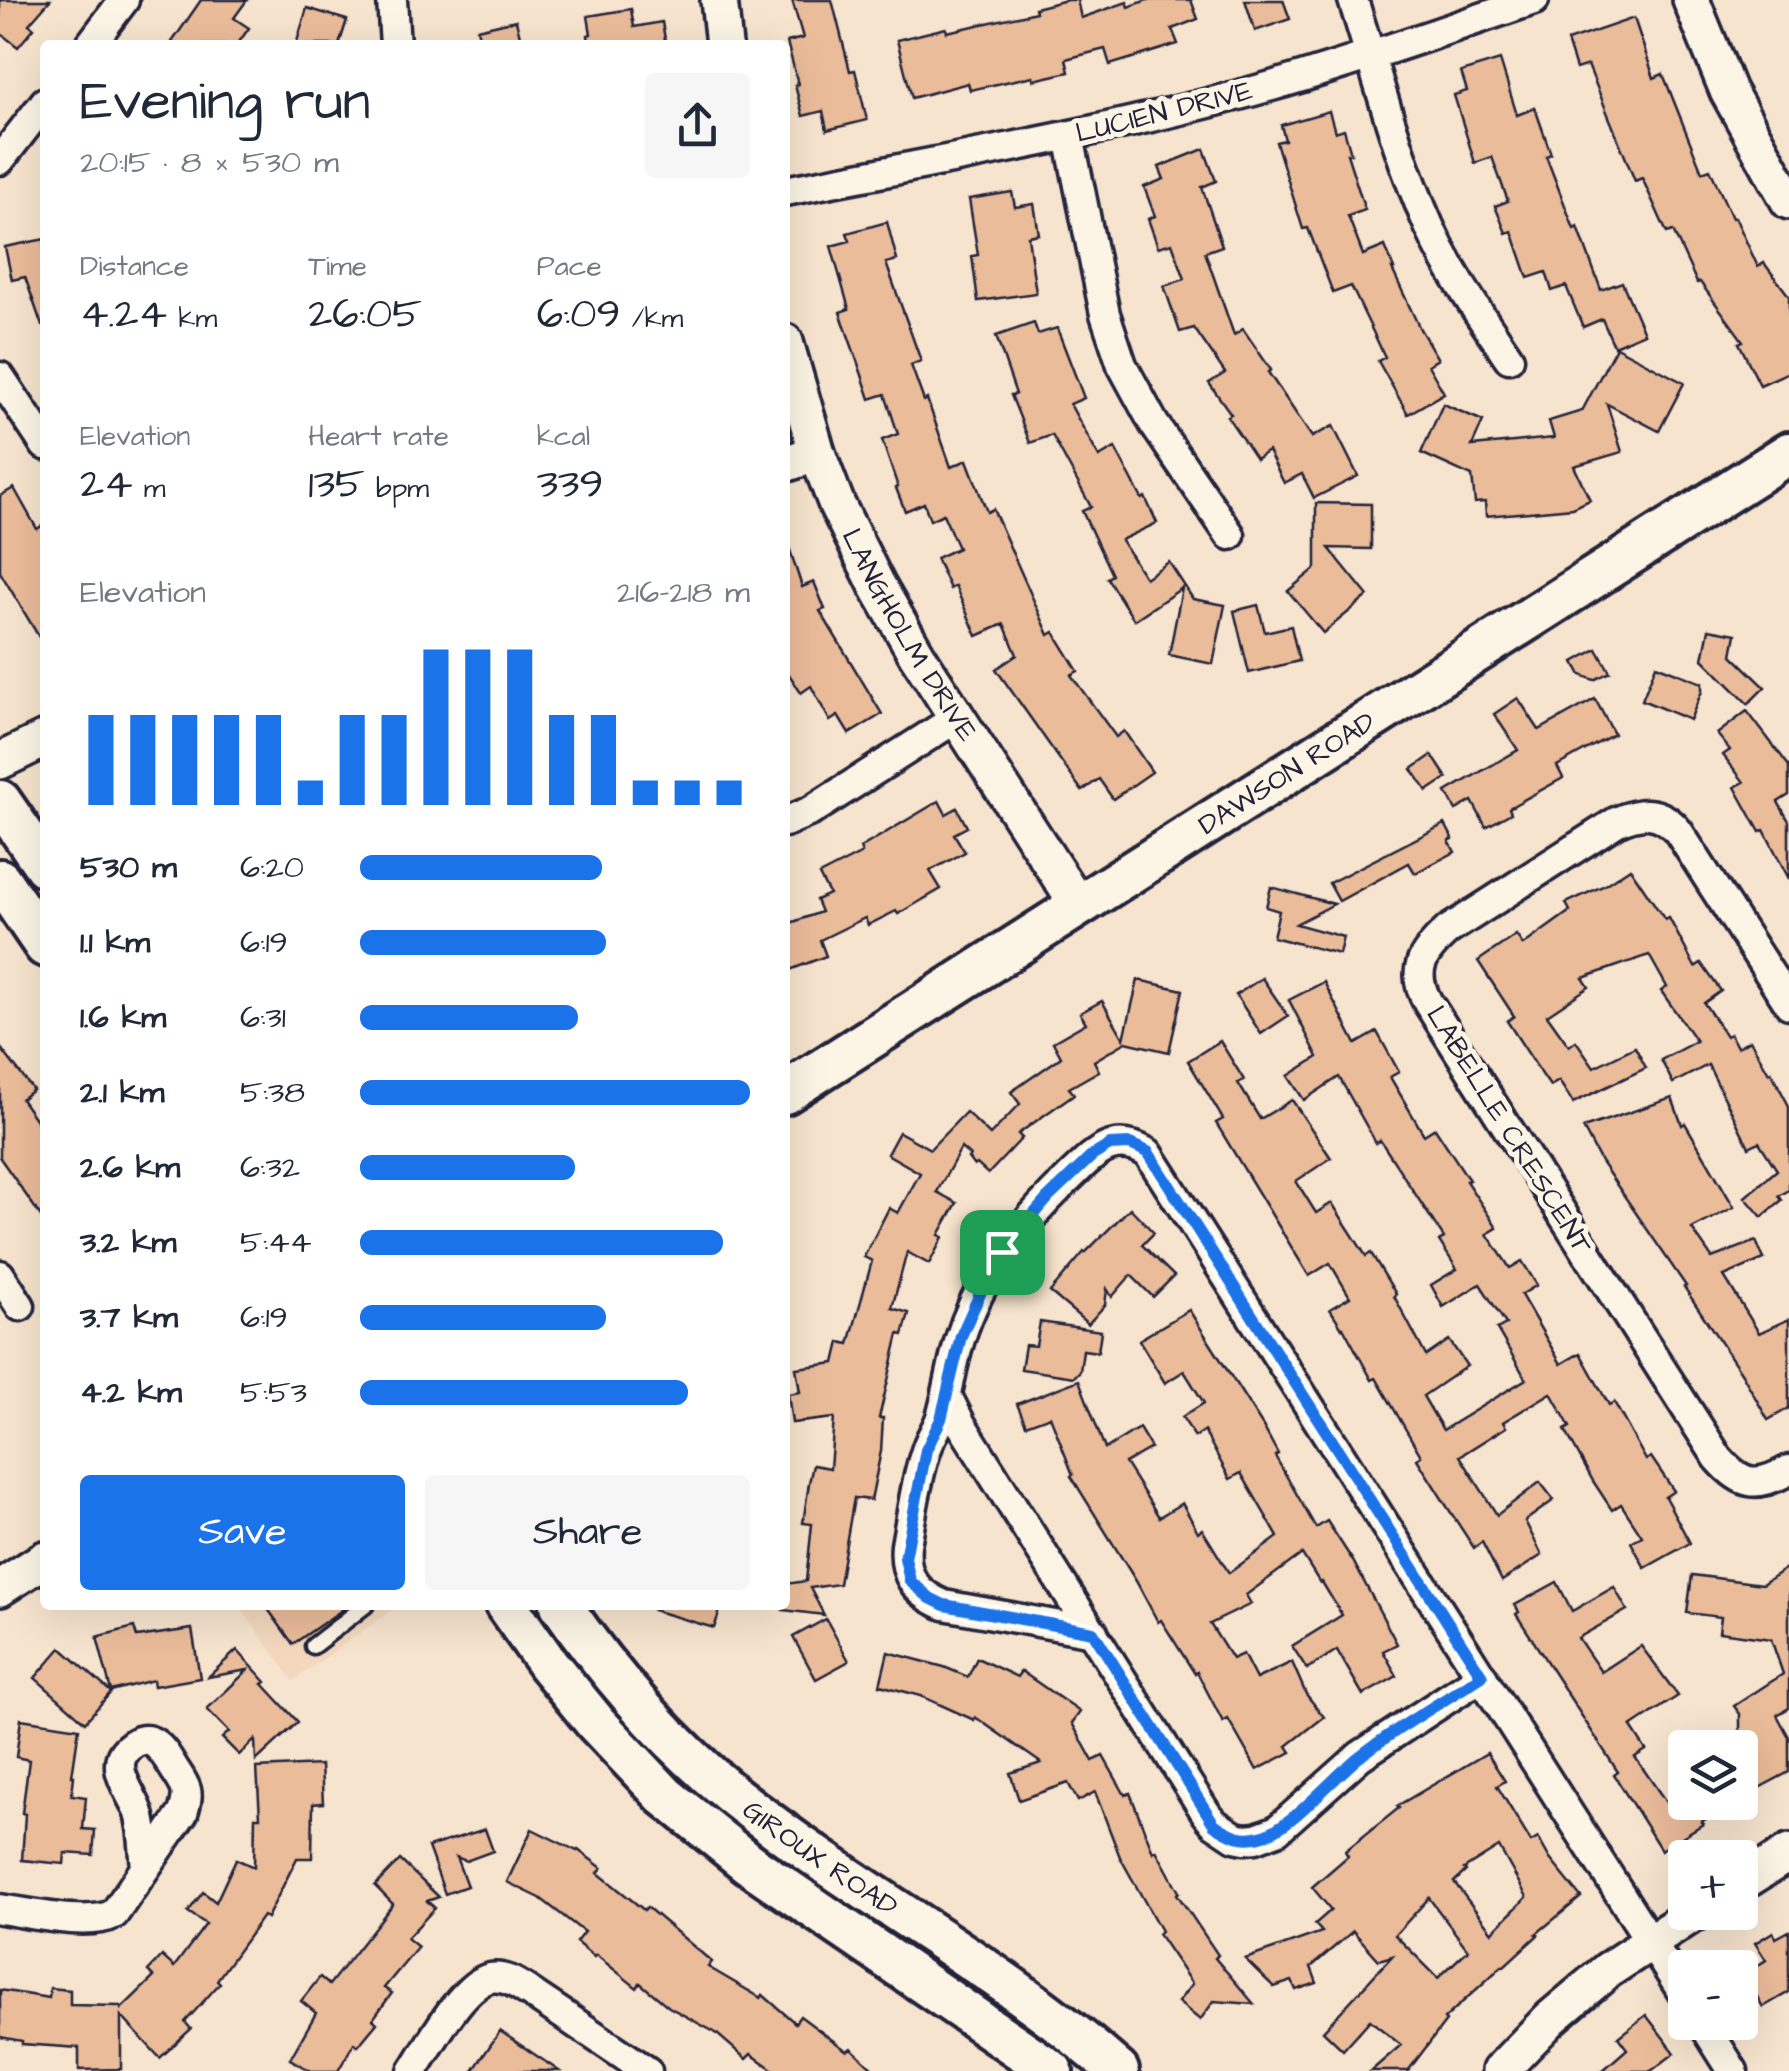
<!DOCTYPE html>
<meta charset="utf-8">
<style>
body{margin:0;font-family:"Architects Daughter",sans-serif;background:#f6f6f7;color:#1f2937;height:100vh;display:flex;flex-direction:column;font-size:38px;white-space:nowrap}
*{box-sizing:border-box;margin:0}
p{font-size:32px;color:#747a83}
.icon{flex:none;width:55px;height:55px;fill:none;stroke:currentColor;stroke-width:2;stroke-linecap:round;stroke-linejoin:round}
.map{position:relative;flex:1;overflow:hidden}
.drawer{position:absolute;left:40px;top:40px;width:750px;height:1570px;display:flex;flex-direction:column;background:#fff;border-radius:10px;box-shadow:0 10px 40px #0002}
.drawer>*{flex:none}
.tools{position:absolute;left:1668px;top:1730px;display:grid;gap:20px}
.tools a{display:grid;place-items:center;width:90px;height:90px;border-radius:10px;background:#fff;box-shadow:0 10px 40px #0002;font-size:50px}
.pin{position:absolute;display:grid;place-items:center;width:85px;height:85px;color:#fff;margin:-42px;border-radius:20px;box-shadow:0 5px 15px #0006}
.round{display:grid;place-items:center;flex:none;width:105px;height:105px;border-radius:10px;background:#f6f6f7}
.overview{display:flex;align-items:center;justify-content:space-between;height:170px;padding:0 40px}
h1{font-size:55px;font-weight:600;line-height:75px}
.figures{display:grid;grid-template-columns:repeat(3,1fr);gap:15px;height:170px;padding:10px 40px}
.figures div{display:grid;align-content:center}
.figures b{font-size:42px;font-weight:600}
.figures small{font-size:28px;font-weight:400}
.figures p{font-size:28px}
.chart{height:280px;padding:20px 40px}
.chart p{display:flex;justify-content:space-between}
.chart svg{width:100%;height:180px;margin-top:10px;stroke:#1a73e8;stroke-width:6}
.primary-button{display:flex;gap:20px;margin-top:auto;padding:20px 40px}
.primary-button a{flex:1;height:115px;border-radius:10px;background:#1a73e8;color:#fff;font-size:40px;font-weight:600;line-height:115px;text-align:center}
.primary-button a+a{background:#f6f6f7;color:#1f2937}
ul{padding:0 40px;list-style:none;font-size:32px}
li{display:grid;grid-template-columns:160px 120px 1fr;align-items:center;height:75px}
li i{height:25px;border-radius:12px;background:#1a73e8}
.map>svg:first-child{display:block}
.built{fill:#f3d8be}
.building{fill:#eabc9a;stroke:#22223b;stroke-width:2.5;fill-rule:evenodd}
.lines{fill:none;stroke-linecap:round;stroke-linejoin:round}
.service-casing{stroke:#22223b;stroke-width:21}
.minor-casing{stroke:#22223b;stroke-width:35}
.tertiary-casing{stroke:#22223b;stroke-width:42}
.secondary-casing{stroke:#22223b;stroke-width:48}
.service{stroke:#fcf5e5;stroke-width:14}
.minor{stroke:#fcf5e5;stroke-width:28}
.tertiary{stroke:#fcf5e5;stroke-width:35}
.secondary{stroke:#fcf5e5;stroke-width:40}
.route-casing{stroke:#fff;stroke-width:20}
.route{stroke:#1a73e8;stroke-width:12}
.labels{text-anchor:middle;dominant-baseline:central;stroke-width:10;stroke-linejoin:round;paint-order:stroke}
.street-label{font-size:28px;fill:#22223b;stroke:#fcf5e5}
</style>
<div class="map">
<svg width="1789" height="2071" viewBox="0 0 1789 2071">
<rect width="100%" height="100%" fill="#f7e4ce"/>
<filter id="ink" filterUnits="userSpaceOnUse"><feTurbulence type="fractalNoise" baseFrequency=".01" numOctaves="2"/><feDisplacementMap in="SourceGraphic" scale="20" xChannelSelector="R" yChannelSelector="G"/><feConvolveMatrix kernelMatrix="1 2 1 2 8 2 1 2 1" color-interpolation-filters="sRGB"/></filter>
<g filter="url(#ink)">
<path class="built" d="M239,1605H399L293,1681Z"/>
<g class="building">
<path d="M0,0H50L29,24L34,28L18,47L0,33Z"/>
<path d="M201,0H247L234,18L249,28L237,45H170Z"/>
<path d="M792,0H832L850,71L855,70L867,120L827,130L823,111L803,116L795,85L798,84L787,42L803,38Z"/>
<path d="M1067,0H1077L1081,18L1127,2L1129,7L1147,0H1191L1198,19L1172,29L1178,44L1110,65L1105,49L1066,59L1069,72L1034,80L1033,76L970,90L968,83L912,98L897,40L946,28L947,32L1036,12L1035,8Z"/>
<path d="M1245,0H1283L1290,19L1255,31Z"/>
<path d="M307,8L347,20L339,45H296Z"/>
<path d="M631,9L634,27L662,22L666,45H589L588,35L591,34L588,16Z"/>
<path d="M1634,18L1654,78L1663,74L1702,172L1710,169L1732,218L1735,217L1758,267L1764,263L1789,296V372L1760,385L1739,343L1743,341L1700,282L1697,283L1673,231L1667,233L1642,178L1635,181L1588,65L1576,69L1567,41Z"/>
<path d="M516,20L522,45H481L477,29Z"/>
<path d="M1500,60L1517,115L1535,108L1551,154L1546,156L1574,229L1578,227L1601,290L1622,282L1644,333L1614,346L1602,319L1583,327L1566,286L1552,291L1546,272L1528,278L1512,231L1506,233L1495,206L1508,201L1492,157L1475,163L1454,95L1467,91L1461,72Z"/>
<path d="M1329,111L1335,132L1344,129L1351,153L1347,154L1365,210L1348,216L1363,255L1385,246L1394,269H1392L1420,329L1438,359L1428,365L1444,393L1408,414L1378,361L1385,357L1351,286L1333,293L1308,228L1303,229L1276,142L1285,140L1281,125Z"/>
<path d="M1204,149L1216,181L1202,187L1222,246L1205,252L1234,335L1243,329L1271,370L1268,372L1312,437L1333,426L1358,476L1314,498L1302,474L1284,483L1268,451L1256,459L1227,416L1231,414L1209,383L1225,373L1194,328L1180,332L1164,286L1185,279L1172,243L1158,247L1148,219L1155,216L1144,187L1164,179L1159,167Z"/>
<path d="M1012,192L1015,207L1034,204L1039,234L1028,236L1036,293L978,301L972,256L978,255L969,199Z"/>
<path d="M887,222L897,260L886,263L921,361L911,365L924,401L927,399L951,467L967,460L987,512L993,509L1049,635L1054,632L1078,671L1071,675L1116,737L1124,731L1152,772L1113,799L1099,779L1082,791L996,669L1017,655L1004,624L977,636L955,586L950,589L936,558L958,548L943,514L930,520L924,503L905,511L896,488L898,487L882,440L898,434L885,394L870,399L862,375L840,312L849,309L831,246L850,241L847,233Z"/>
<path d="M45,239V325L42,326L25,277L12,280L5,247Z"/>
<path d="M1034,323L1038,334L1057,328L1084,398L1070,404L1099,457L1115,448L1142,499L1145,497L1157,523L1121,540L1145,578L1169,562L1193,599L1225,605L1213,664L1169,655L1182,588L1134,620L1107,578L1112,575L1082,511L1091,507L1052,435L1030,443L1011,395L1016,394L996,336Z"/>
<path d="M1616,347L1684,383L1659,431L1607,404L1622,452L1574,466L1590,500L1573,508L1486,516L1485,502L1475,503L1472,476L1421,453L1443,404L1483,421L1472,446L1554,438L1549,421L1582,411Z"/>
<path d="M14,488L37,529L45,524V647L0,572V496Z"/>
<path d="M1316,503L1371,504V549L1329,548L1368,596L1323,633L1288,591L1316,568Z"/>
<path d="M785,547H789L802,587L814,582L825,609L820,611L882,714L849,734L838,716L830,721L811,686L801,693L785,668Z"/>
<path d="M1258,605L1265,632L1291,626L1299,661L1249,673L1234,611Z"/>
<path d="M1709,629L1736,634L1732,655L1765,687L1748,704L1703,659Z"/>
<path d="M1597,649L1610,672L1594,680L1581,675L1574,662Z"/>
<path d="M1656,665L1702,683V691L1690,720L1642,700Z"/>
<path d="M1518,698L1539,730L1595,699L1614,734L1557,766L1563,778L1509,808L1511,813L1486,827L1472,801L1456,810L1446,792L1518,750L1494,714Z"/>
<path d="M1747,711L1789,766V795L1778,802L1789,821V879L1764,830L1760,832L1735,787L1744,782L1723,755L1730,750L1717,734Z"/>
<path d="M1432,755L1447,778L1427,791L1412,769Z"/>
<path d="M939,801L946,814L957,808L967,827L954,834L965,852L930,871L941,889L898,914L896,911L868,925L865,918L820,940L826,956L785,972V925L821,912L816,900L829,894L819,875L862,853L860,848Z"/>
<path d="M1445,824L1453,839L1449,841L1455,852L1415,873L1409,863L1339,901L1329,883Z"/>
<path d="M1630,868L1665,920L1669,918L1695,967L1701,963L1721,991L1704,1003L1726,1036L1730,1034L1737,1047L1750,1040L1769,1073L1771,1072L1789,1106V1190L1779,1196L1782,1200L1762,1217L1745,1197L1777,1170L1759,1142L1749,1147L1708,1065L1673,1083L1661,1060L1696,1041L1661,991L1667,987L1649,955L1583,978L1589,987L1547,1015L1569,1046L1576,1041L1594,1067L1635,1047L1646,1068L1573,1103L1559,1081L1550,1086L1537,1067L1507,1021L1514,1016L1478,961L1516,935L1523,945L1570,911L1566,903L1603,886Z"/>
<path d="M1271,887L1334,904L1296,924L1343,937L1339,954L1273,937L1279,911L1266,907Z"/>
<path d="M1262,978L1288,1016L1261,1034L1236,995Z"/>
<path d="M1138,980L1183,990L1169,1052L1126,1042L1094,1061L1099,1071L1069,1088L1074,1094L1018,1134L1022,1138L988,1174L977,1164L974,1166L968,1158L970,1156L961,1148L937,1192L957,1203L939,1235L943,1237L929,1264L907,1252L892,1308L909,1313L903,1335L899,1334L879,1418H883L881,1451L871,1500L854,1498L839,1584L810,1588L824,1615L783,1610L786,1584L806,1581L812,1524L803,1523L809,1483L813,1465L830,1468L834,1418L792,1423L788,1394L800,1392L796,1368L835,1363L840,1342L849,1344L872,1261L864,1257L889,1208L898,1213L920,1173L887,1154L899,1132L930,1149L966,1112L990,1135L1020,1104L1011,1092L1061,1057L1053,1042L1086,1023L1080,1013L1102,1001L1124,1039Z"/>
<path d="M1324,982L1356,1044L1377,1032L1399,1072L1390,1077L1424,1135L1435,1128L1469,1180L1466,1181L1497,1228L1487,1234L1510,1268L1522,1261L1537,1285L1521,1295L1561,1364L1580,1353L1609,1405L1614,1402L1646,1460L1651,1457L1674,1491L1665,1497L1690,1543L1645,1568L1631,1542L1642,1536L1621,1504L1612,1510L1593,1481L1565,1430L1570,1427L1551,1393L1503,1422L1506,1427L1460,1456L1497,1515L1540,1482L1554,1500L1525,1521L1542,1555L1502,1581L1482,1542L1474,1548L1446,1505L1417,1459L1421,1456L1376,1378L1372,1380L1343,1327L1342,1328L1330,1309L1350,1297L1330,1263L1309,1276L1216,1123L1223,1119L1188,1061L1220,1041L1244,1080L1238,1083L1260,1119L1292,1100L1331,1158L1296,1181L1316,1213L1332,1203L1366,1256L1371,1253L1396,1294L1394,1296L1426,1356L1449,1340L1467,1366L1423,1396L1443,1430L1526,1379L1497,1329L1506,1324L1480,1284L1443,1307L1431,1285L1457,1269L1439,1241L1444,1238L1380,1140L1376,1143L1339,1077L1304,1100L1288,1076L1318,1057L1289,1000Z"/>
<path d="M0,1047L33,1090L21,1099L45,1133V1222L0,1158Z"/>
<path d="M1672,1098L1682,1125L1685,1123L1734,1207L1692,1229L1712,1258L1756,1241L1764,1259L1724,1276L1759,1333L1789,1319V1408L1768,1420L1742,1374L1684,1287L1686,1286L1601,1162L1583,1128Z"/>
<path d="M1130,1208L1154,1233L1142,1245L1174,1276L1153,1297L1131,1275L1112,1297L1107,1289L1105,1305L1088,1324L1050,1292L1084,1252L1085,1253Z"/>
<path d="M1189,1310L1264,1428L1278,1454L1275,1456L1316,1528L1327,1521L1353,1561L1397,1644L1383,1651L1397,1676L1363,1695L1337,1650L1307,1669L1292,1646L1342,1615L1322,1582L1320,1583L1302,1554L1246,1595L1251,1604L1210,1624L1232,1659L1243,1654L1256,1679L1292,1662L1306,1694L1324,1717L1287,1746L1291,1752L1257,1770L1228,1719L1223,1722L1197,1672L1195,1674L1161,1620L1158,1622L1136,1581L1071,1476L1073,1475L1050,1416L1026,1425L1017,1404L1079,1380L1105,1449L1139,1428L1151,1448L1125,1463L1159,1517L1182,1503L1198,1532L1202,1529L1229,1573L1278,1537L1241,1473L1230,1479L1204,1431L1195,1437L1182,1417L1204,1403L1184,1371L1165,1383L1139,1340Z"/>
<path d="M1040,1322L1101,1331L1098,1352L1083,1350L1080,1371L1074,1377L1021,1369L1025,1345L1036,1346Z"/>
<path d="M1789,1566V1708L1777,1715L1789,1737V1772L1740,1798V1714L1734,1706L1783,1674L1771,1639L1719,1632L1721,1617L1687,1613L1692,1575L1762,1584Z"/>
<path d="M1557,1582L1572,1611L1614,1587L1627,1610L1578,1638L1601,1672L1641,1646L1678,1696L1631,1727L1646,1750L1635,1757L1666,1802L1683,1792L1685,1802H1733L1701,1822L1703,1824L1661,1850L1614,1775L1618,1772L1516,1614L1519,1612L1515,1605Z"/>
<path d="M265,1605H349L293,1644Z"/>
<path d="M654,1605H722L714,1628L653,1610Z"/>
<path d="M826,1619L849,1661L816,1679L793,1637Z"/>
<path d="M134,1627L137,1637L192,1629L200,1678L154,1686L153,1680L111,1691L97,1637Z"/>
<path d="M61,1648L111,1692L85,1722L35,1678Z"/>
<path d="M237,1650L266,1682L263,1684L298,1722L256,1761L255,1740L239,1755L222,1738L229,1732L207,1709L248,1670L208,1677Z"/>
<path d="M888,1652L944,1667L968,1677L977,1658L1017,1677L1021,1671L1080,1712L1072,1723L1093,1761L1103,1756L1125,1795L1130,1793L1153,1852L1156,1850L1179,1892L1177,1894L1218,1955L1215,1958L1254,2004L1214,2001L1200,2020L1178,2002L1192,1984L1158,1934L1161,1931L1120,1857L1095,1792L1078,1801L1068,1783L1019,1800L1010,1773L1041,1763L975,1717L974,1720L921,1696L880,1685Z"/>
<path d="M21,1719L79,1728L72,1776H74L72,1795L86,1797L83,1829L95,1830L93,1855L65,1853L64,1864L22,1860L25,1814L22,1813L29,1760L16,1757Z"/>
<path d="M1487,1753L1505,1781L1497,1786L1531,1842L1538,1838L1550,1859L1581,1897L1536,1934L1538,1935L1503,1967L1502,1966L1444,2019L1446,2021L1408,2071H1371L1401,2045L1370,2020L1343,2050L1323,2031L1392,1956L1379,1960L1353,1931L1311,1967L1317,1983L1296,1990L1292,1981L1274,1987L1245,1959L1322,1932L1315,1924L1331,1910L1312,1887L1348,1856L1345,1851L1399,1808L1397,1806ZM1499,1847L1527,1897L1492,1932L1454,1882L1466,1871L1464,1869ZM1429,1898L1468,1950L1438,1978L1395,1935Z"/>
<path d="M321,1765L323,1803L313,1804L312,1858H297L267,1918L263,1916L217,1980L220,1983L185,2022L191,2029L160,2058L121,2016V2069L79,2070V2048L22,2044V2041L0,2037V1990L49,1998L50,1988L70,1990V2005L120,2006L121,2009L154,1977L148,1971L162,1956L174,1967L206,1924L188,1912L203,1892L216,1902L236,1859L254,1867L255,1817H260L257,1768Z"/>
<path d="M485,1829L493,1851L466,1861L456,1857L467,1886L445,1894L428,1847Z"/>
<path d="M532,1829L577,1851L578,1850L602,1868L598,1873L644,1910L647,1907L712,1962L708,1967L761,1998L763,1995L795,2023L800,2016L847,2051L851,2048L876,2071H775L751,2054L746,2059L716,2033L669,2007L640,1983L637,1988L596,1955L594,1957L576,1942L584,1932L540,1898L507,1882Z"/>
<path d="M400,1860L439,1897L427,1901L435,1908L407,1938L418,1947L384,1988L392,1993L373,2019L377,2023L358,2046L354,2043L338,2071H311L290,2059L316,2013L301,2001L320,1977L329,1985L393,1904L375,1886Z"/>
<path d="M1789,1931V1992L1763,2007L1744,1974L1766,1960L1755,1943L1773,1932L1776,1938Z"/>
<path d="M1646,2015L1675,2053L1651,2071H1602L1627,2049L1618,2037Z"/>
<path d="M500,2031L559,2071H473Z"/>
</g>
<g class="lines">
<g class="service-casing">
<path id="service" d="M313,1646L366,1605"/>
</g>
<g class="minor-casing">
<g id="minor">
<path d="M392,0L395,45"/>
<path d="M1353,0C1377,75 1397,154 1429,226C1450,273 1480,315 1509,358"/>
<path d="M90,45L124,0"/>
<path d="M1069,136L1105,314L1122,365L1154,424L1230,535"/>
<path d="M0,160L45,102"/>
<path d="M785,191C949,159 1114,131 1275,85C1362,60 1448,29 1534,0"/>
<path d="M0,377L45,445"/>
<path d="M785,822L811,811L958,717"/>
<path d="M1789,1004L1678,831C1660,809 1640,811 1616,822L1448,930C1422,953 1410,971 1428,1003L1718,1458C1742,1486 1757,1488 1789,1470"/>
<path d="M0,1275L20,1306"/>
<path d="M947,1396L961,1424L1206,1813L1214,1823L1235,1837L1245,1839L1256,1838L1277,1830L1360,1756L1482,1676"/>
<path d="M1093,1632L944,1605C916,1593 903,1576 906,1545C912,1514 916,1479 927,1448C931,1436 939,1426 942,1414C949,1389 952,1364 960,1339C980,1275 1022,1222 1070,1177C1095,1153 1113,1132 1148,1153L1685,1996"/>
<path d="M0,1909C29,1913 89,1927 114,1914L183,1813C185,1806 188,1798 186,1790C184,1783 179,1776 175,1770C164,1752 151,1727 128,1748C107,1766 133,1794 139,1813C144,1830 144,1850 146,1867"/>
<path d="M1702,2022L1733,2071"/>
<path d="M413,2071C429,2047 461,1985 490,1978C504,1975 517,1984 528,1991L647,2071"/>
</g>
</g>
<g class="tertiary-casing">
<g id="tertiary">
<path d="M719,0L724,45"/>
<path d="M1691,0L1728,91L1789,201"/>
<path id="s1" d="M785,342L817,453L837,505L877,585L917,655L1079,907"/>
<path d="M785,464L817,453"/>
<path d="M0,761L45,739"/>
<path d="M0,1588L45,1559"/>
<path d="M1740,1884L1789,1853"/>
<path d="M1500,2071L1550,2019L1608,1970L1696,1912"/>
</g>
</g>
<g class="secondary-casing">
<g id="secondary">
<path d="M0,801L45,866"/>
<path d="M0,880L45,946"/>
<path id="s2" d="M785,1093L1789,453"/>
<path d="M506,1605L547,1663L596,1723L665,1796L748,1863L1052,2071"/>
<path id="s3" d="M561,1605C610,1676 666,1741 734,1796C857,1894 1000,1966 1118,2071"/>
</g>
</g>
<use href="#service" class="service"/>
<use href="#minor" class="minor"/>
<use href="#tertiary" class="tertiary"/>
<use href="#secondary" class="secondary"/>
</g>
</g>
<g class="lines" filter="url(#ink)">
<g class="route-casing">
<path id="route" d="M1130,1144L1148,1152L1482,1676C1441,1703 1397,1727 1359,1757C1334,1777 1291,1827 1264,1835C1244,1842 1230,1835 1214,1824L1093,1632L944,1605L930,1598L910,1581L905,1558L926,1450L941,1419L961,1336L989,1274L1018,1233L1048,1198L1092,1156L1110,1145Z"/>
</g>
<use href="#route" class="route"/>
</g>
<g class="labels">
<g class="street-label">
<text transform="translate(1164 112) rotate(-14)">LUCIEN DRIVE</text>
<text stroke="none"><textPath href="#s1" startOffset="320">LANGHOLM DRIVE</textPath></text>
<text stroke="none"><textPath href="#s2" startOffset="595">DAWSON ROAD</textPath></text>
<text transform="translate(1509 1130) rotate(58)">LABELLE CRESCENT</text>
<text stroke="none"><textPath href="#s3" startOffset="365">GIROUX ROAD</textPath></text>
</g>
</g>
</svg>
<div class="tools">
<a><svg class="icon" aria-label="layers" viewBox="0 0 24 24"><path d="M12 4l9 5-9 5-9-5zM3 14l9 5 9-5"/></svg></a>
<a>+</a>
<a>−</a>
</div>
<div class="pin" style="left:1002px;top:1252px;background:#1e9e55"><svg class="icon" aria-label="arrive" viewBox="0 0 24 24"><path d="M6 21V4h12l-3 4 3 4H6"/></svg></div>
<section class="drawer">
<div class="overview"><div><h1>Evening run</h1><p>20:15 · 8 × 530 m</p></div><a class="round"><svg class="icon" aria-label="share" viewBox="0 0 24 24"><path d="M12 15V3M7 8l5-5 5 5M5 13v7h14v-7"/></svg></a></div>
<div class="figures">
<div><p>Distance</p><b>4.24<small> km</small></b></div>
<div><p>Time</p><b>26:05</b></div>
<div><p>Pace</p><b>6:09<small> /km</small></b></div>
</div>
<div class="figures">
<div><p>Elevation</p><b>24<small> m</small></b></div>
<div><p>Heart rate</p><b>135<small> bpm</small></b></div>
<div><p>kcal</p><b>339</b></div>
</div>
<div class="chart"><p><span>Elevation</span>216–218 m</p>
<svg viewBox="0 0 160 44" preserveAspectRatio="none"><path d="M5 44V22M15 44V22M25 44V22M35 44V22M45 44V22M55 44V38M65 44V22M75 44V22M85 44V6M95 44V6M105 44V6M115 44V22M125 44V22M135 44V38M145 44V38M155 44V38"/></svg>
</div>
<ul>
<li><b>530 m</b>6:20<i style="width:62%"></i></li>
<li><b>1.1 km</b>6:19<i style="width:63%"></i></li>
<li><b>1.6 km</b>6:31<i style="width:56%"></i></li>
<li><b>2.1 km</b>5:38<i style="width:100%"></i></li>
<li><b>2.6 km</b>6:32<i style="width:55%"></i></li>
<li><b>3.2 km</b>5:44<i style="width:93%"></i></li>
<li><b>3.7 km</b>6:19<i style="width:63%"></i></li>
<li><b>4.2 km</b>5:53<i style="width:84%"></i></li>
</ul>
<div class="primary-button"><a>Save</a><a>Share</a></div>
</section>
</div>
